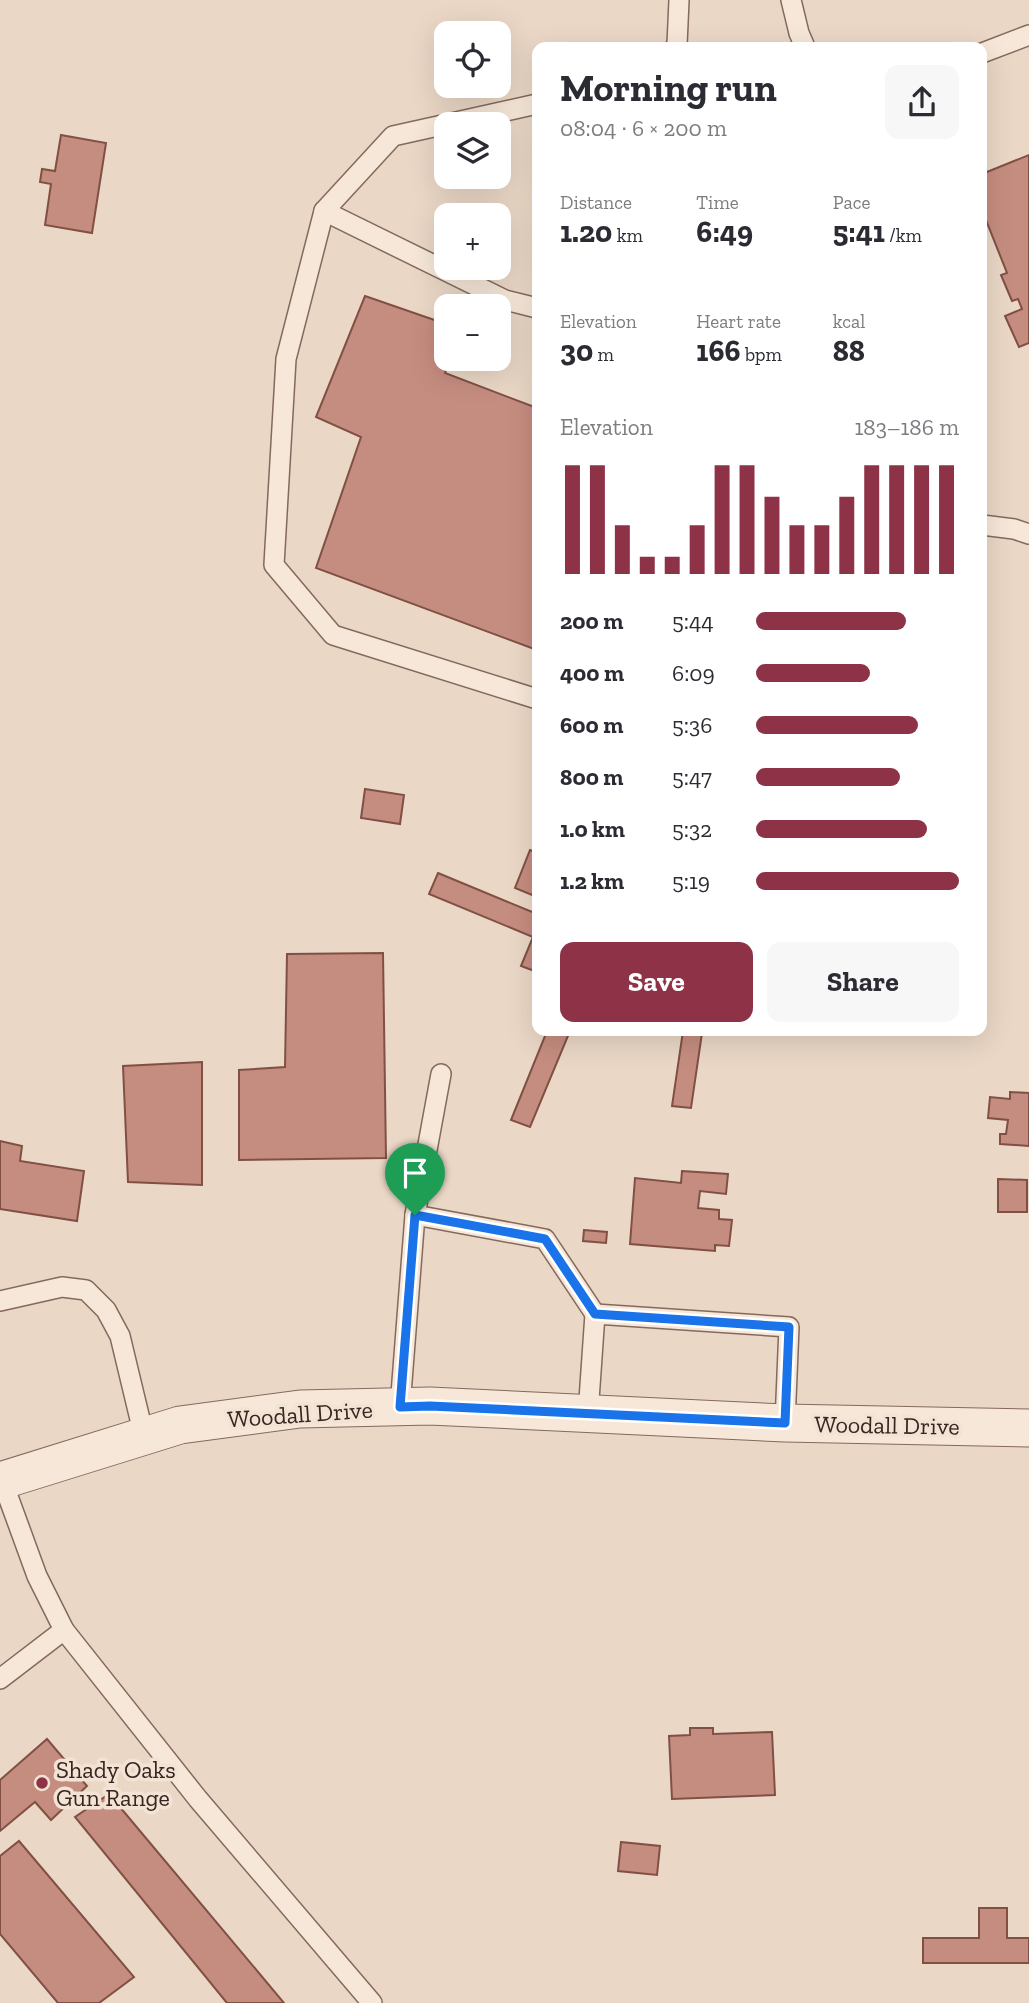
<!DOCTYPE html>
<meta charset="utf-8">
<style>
body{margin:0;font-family:"Zilla Slab",serif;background:#f7f7f7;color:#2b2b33;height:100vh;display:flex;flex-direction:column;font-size:26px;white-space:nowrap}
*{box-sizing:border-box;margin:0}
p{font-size:23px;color:#7c7c81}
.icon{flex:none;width:38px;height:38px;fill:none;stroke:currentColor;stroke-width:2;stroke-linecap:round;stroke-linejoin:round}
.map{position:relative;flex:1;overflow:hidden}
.sheet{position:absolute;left:532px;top:42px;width:455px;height:994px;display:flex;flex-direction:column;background:#fff;border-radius:14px;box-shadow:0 7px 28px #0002}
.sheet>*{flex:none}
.fabs{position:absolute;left:434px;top:21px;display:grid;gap:14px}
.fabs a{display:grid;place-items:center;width:77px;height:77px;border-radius:14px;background:#fff;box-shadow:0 7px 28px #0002;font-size:35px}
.pin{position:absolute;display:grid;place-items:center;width:60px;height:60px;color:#fff;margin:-72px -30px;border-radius:50% 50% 50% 0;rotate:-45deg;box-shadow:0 0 7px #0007}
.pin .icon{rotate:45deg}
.round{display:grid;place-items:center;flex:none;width:74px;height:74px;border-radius:14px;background:#f7f7f7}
.summary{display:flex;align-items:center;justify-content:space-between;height:119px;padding:0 28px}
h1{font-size:38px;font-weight:700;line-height:52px}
.stats{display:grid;grid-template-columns:repeat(3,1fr);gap:10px;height:119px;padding:7px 28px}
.stats div{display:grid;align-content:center}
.stats b{font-size:30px;font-weight:700}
.stats small{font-size:19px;font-weight:400}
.stats p{font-size:19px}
.chart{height:196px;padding:14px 28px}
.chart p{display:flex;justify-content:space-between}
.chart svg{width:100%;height:126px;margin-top:7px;stroke:#8e3247;stroke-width:6}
.cta{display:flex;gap:14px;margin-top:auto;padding:14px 28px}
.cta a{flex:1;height:80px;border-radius:14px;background:#8e3247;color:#fff;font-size:28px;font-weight:700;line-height:80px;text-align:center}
.cta a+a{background:#f7f7f7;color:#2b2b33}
ul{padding:0 28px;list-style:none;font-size:23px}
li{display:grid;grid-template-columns:112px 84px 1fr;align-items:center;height:52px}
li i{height:18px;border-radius:9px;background:#8e3247}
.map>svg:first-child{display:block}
.building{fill:#c58d7f;stroke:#815045;stroke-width:2}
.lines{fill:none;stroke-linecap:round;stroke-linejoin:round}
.service-casing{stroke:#84695d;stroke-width:22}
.minor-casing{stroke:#84695d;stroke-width:39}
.service{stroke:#f6e7d8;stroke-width:19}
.minor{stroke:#f6e7d8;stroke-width:37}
.route-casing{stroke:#fff;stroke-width:14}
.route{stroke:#1a73e8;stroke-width:9}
.poi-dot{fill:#8e3247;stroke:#f3e3d5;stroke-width:2.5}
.labels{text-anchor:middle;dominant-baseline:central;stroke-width:7;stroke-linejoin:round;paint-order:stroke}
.street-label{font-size:24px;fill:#362520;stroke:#f3e3d5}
.poi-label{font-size:24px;fill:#362520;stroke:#f3e3d5;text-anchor:start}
</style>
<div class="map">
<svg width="1029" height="2003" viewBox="0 0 1029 2003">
<rect width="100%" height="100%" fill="#ead7c6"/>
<g class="building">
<path d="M61,135L106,143L92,233L45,225L51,184L40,182L42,169L55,171Z"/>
<path d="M1029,155V343L1019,347L1005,316L1022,309L1018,299L1012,301L1001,275L1007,273L982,210V174Z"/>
<path d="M365,296L446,324V359H450L445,373L537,408V650L316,568L361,437L316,417Z"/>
<path d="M365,789L404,795L400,824L361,818Z"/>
<path d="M530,850L537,853V897L515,888Z"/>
<path d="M438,873L537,914V972L521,966L533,937L429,894Z"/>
<path d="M383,953L386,1158L239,1160V1070L285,1067L287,954Z"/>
<path d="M547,1031H570L530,1127L511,1120Z"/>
<path d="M683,1031H695V1032L702,1033L691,1108L672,1106Z"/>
<path d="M202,1062V1185L128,1182L123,1066Z"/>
<path d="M1010,1092L1029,1093V1146L1000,1144V1134H1006L1008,1120L988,1118L990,1097L1010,1099Z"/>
<path d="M0,1141L22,1146L20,1161L84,1171L77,1221L0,1209Z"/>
<path d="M682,1171L728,1174L726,1194L700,1191L698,1208L719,1210V1219L732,1220L729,1246L715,1245V1251L630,1244L635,1178L681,1183Z"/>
<path d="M998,1179L1027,1180V1212H998Z"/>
<path d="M584,1230L607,1232L606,1243L583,1241Z"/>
<path d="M690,1728H713V1734L772,1732L775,1795L672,1799L669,1736L690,1735Z"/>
<path d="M47,1739L87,1786L51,1820L35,1802L0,1831V1780Z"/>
<path d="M109,1794L284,2003H227L75,1817Z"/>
<path d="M19,1841L134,1977L99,2003H58L0,1934V1856Z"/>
<path d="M621,1842L660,1846L657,1875L618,1871Z"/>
<path d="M979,1908H1007V1938H1029V1963H923V1938H979Z"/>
</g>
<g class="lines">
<g class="service-casing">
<g id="service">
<path d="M791,0L799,33L805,47"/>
<path d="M675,47L677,45L679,0"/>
<path d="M982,53L1029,35"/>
<path d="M537,104L393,136L324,211L286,359L274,565L333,635L537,699"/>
<path d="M324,211L505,300L537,308"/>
<path d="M982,525L1014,529L1029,534"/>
<path d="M415,1215L545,1239L595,1314"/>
<path d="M0,1301L62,1287L86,1290L106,1310L120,1336L144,1436"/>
<path d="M400,1407L415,1215L441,1074"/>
<path d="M588,1414L595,1314L789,1327L785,1423"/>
<path d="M2,1480L37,1576L64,1630L198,1799L372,2003"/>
<path d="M0,1679L64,1630"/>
</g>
</g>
<g class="minor-casing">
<path id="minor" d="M0,1481L180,1425L300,1409L430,1406L785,1423L1029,1428"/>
</g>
<use href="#service" class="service"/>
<use href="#minor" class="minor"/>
</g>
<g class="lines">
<g class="route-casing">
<path id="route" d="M415,1215L545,1239L595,1314L789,1327L785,1423L430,1406L400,1407Z"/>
</g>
<use href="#route" class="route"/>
</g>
<circle class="poi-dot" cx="42" cy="1783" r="7"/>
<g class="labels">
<g class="street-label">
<text transform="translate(300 1414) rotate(-4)">Woodall Drive</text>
<text transform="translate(887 1425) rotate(1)">Woodall Drive</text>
</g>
<g class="poi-label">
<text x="56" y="1769">Shady Oaks<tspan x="56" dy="28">Gun Range</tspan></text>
</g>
</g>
</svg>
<div class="fabs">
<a><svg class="icon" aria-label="locate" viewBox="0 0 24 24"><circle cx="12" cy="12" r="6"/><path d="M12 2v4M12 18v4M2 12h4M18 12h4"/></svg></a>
<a><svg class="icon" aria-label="layers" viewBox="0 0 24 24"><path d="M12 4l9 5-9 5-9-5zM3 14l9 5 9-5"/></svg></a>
<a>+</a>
<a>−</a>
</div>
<div class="pin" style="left:415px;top:1215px;background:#1e9e55"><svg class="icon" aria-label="arrive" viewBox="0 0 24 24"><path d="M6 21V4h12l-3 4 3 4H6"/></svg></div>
<section class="sheet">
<div class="summary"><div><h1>Morning run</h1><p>08:04 · 6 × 200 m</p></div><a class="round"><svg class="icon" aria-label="share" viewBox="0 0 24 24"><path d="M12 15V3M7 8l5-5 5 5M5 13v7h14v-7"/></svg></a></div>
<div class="stats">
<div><p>Distance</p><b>1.20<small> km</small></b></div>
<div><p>Time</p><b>6:49</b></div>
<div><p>Pace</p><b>5:41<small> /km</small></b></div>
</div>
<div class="stats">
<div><p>Elevation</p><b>30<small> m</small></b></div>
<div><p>Heart rate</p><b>166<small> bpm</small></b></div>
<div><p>kcal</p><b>88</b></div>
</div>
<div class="chart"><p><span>Elevation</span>183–186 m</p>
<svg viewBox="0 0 160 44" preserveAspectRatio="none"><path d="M5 44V6M15 44V6M25 44V27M35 44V38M45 44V38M55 44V27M65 44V6M75 44V6M85 44V17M95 44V27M105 44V27M115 44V17M125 44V6M135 44V6M145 44V6M155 44V6"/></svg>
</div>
<ul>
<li><b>200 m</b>5:44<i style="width:74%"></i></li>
<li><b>400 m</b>6:09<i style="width:56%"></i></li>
<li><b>600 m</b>5:36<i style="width:80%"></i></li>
<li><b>800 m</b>5:47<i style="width:71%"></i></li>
<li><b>1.0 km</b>5:32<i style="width:84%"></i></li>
<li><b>1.2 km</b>5:19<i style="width:100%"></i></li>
</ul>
<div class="cta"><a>Save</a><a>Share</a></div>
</section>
</div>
